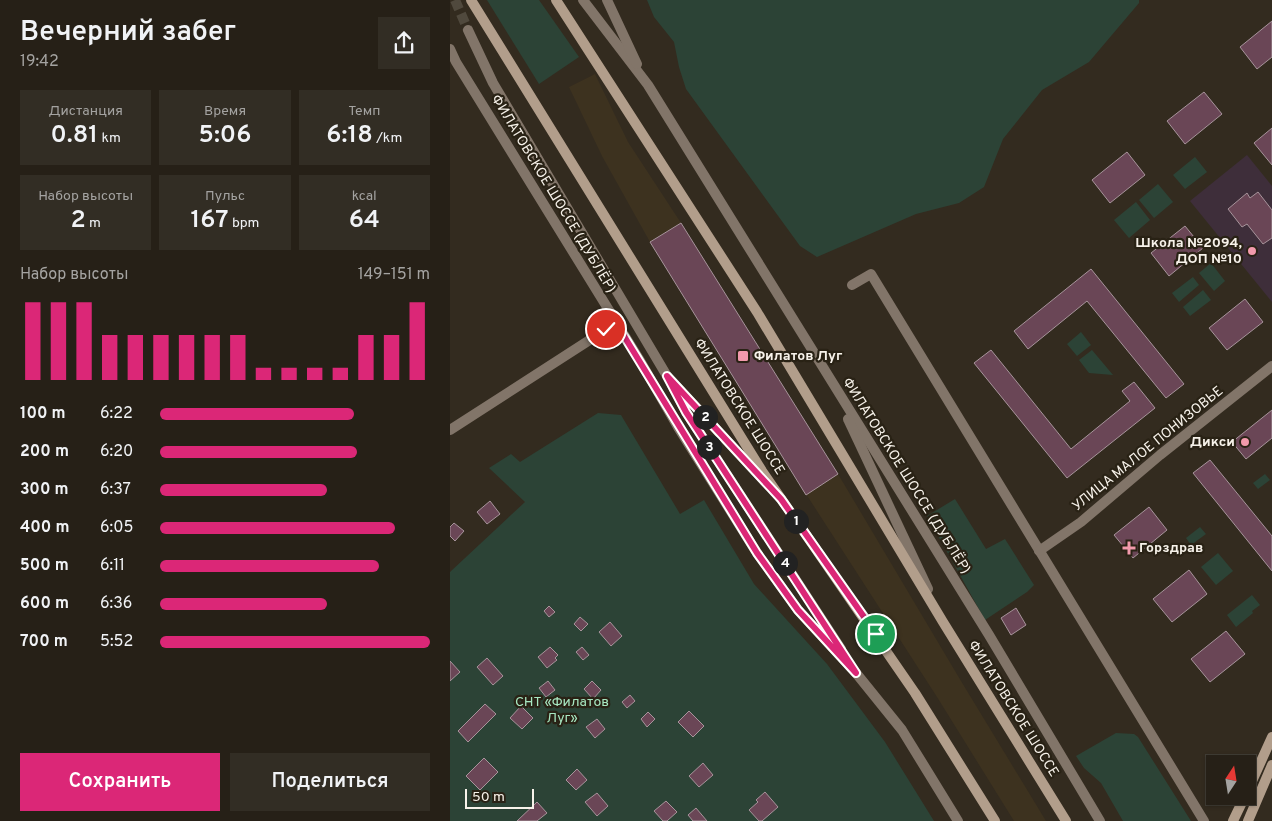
<!DOCTYPE html>
<html lang="ru">
<meta charset="utf-8">
<style>
body{margin:0;font-family:Overpass,sans-serif;background:#322d24;color:#f1f3f6;height:100vh;display:flex;flex-direction:column;font-size:19px;white-space:nowrap}
*{box-sizing:border-box;margin:0}
p{font-size:16px;color:#a4a3a1}
.icon{flex:none;width:28px;height:28px;fill:none;stroke:currentColor;stroke-width:2;stroke-linecap:round;stroke-linejoin:round}
.map{position:relative;flex:1;overflow:hidden}
.side{display:flex;flex-direction:column;background:#262017;width:450px}
.side>*{flex:none}
.needle{width:32px;rotate:12deg}
.buttons{position:absolute;left:756px;top:755px;display:grid;gap:10px}
.buttons a{display:grid;place-items:center;width:50px;height:50px;border-radius:0px;background:#262017;box-shadow:0 1px 4px #0004,0 0 0 1px #423e36;font-size:25px}
.scale{position:absolute;left:15px;bottom:12px;width:69px;box-sizing:border-box;padding-left:5px;border:2px solid #f7f2ea;border-top:0;font-size:14px;line-height:18px;white-space:nowrap;color:#f7f2ea;-webkit-text-stroke:4px #292215;paint-order:stroke}
.pin{position:absolute;display:grid;place-items:center;width:42px;height:42px;color:#fff;margin:-21px;border:2px solid #fff;border-radius:50%;box-shadow:0 1px 5px #0007}
.km{position:absolute;width:25px;height:25px;margin:-12px;border-radius:50%;background:#222;color:#fff;font-size:14px;line-height:25px;text-align:center}
.round{display:grid;place-items:center;flex:none;width:52px;height:52px;border-radius:0px;background:#322d24}
.head{display:flex;align-items:center;justify-content:space-between;height:85px;padding:0 20px}
h1{font-size:28px;font-weight:600;line-height:38px}
.stats{display:grid;grid-template-columns:repeat(3,1fr);gap:8px;height:85px;padding:5px 20px}
.stats div{display:grid;align-content:center;border-radius:0px;background:#322d24;text-align:center}
.stats b{font-size:25px;font-weight:600}
.stats small{font-size:14px;font-weight:400}
.stats p{font-size:14px}
.chart{height:140px;padding:10px 20px}
.chart p{display:flex;justify-content:space-between}
.chart svg{width:100%;height:90px;margin-top:5px;stroke:#db2777;stroke-width:6}
.primary-button{display:flex;gap:10px;margin-top:auto;padding:10px 20px}
.primary-button a{flex:1;height:58px;border-radius:0px;background:#db2777;color:#fff;font-size:20px;font-weight:600;line-height:58px;text-align:center}
.primary-button a+a{background:#322d24;color:#f1f3f6}
ul{padding:0 20px;list-style:none;font-size:16px}
li{display:grid;grid-template-columns:80px 60px 1fr;align-items:center;height:38px}
li i{height:12px;border-radius:6px;background:#db2777}
main{display:flex;flex:1;min-height:0}
.map>svg:first-child{display:block}
.built{fill:#3d321f}
.education{fill:#3e2e3a}
.green{fill:#2c4336}
.building{fill:#6a4656;stroke:#a7949b}
.lines{fill:none;stroke-linecap:round;stroke-linejoin:round}
.tertiary-tunnel{stroke:#50493d;stroke-width:10;stroke-dasharray:10 5;stroke-linecap:butt}
.minor{stroke:#827569;stroke-width:10}
.tertiary{stroke:#827569;stroke-width:10}
.secondary{stroke:#b29e8b;stroke-width:10}
.route-casing{stroke:#fff;stroke-width:10}
.route{stroke:#db2777;stroke-width:6}
.poi-dot{fill:#f29aac;stroke:#292215;stroke-width:2}
.labels{text-anchor:middle;dominant-baseline:central;stroke-width:4.5;stroke-linejoin:round;paint-order:stroke}
.street-label{font-size:14px;fill:#f7f2ea;stroke:#292215}
.poi-label{font-size:14px;font-weight:bold;fill:#f7f2ea;stroke:#292215;text-anchor:end}
.park-label{font-size:14px;fill:#a7e7c1;stroke:#292215}
</style>
<main>
<section class="side">
<div class="head"><div><h1>Вечерний забег</h1><p>19:42</p></div><a class="round"><svg class="icon" aria-label="share" viewBox="0 0 24 24"><path d="M12 15V3M7 8l5-5 5 5M5 13v7h14v-7"/></svg></a></div>
<div class="stats">
<div><p>Дистанция</p><b>0.81<small> km</small></b></div>
<div><p>Время</p><b>5:06</b></div>
<div><p>Темп</p><b>6:18<small> /km</small></b></div>
</div>
<div class="stats">
<div><p>Набор высоты</p><b>2<small> m</small></b></div>
<div><p>Пульс</p><b>167<small> bpm</small></b></div>
<div><p>kcal</p><b>64</b></div>
</div>
<div class="chart"><p><span>Набор высоты</span>149–151 m</p>
<svg viewBox="0 0 160 44" preserveAspectRatio="none"><path d="M5 44V6M15 44V6M25 44V6M35 44V22M45 44V22M55 44V22M65 44V22M75 44V22M85 44V22M95 44V38M105 44V38M115 44V38M125 44V38M135 44V22M145 44V22M155 44V6"/></svg>
</div>
<ul>
<li><b>100 m</b>6:22<i style="width:72%"></i></li>
<li><b>200 m</b>6:20<i style="width:73%"></i></li>
<li><b>300 m</b>6:37<i style="width:62%"></i></li>
<li><b>400 m</b>6:05<i style="width:87%"></i></li>
<li><b>500 m</b>6:11<i style="width:81%"></i></li>
<li><b>600 m</b>6:36<i style="width:62%"></i></li>
<li><b>700 m</b>5:52<i style="width:100%"></i></li>
</ul>
<div class="primary-button"><a>Сохранить</a><a>Поделиться</a></div>
</section>
<div class="map">
<svg width="822" height="821" viewBox="0 0 822 821">
<rect width="100%" height="100%" fill="#332b1f"/>
<g class="built">
<path d="M145,74L178,142L231,223L200,242L152,156L119,87Z"/>
<path d="M388,474L511,681L596,821H564L487,697L356,494Z"/>
</g>
<path class="education" d="M797,155L822,186V302L740,201Z"/>
<g class="green">
<path d="M37,0H89L129,57L89,84Z"/>
<path d="M197,0H689V3L639,62L592,90L553,139L534,187L509,203L466,214L367,257L350,246L236,89L229,67L224,42L204,17Z"/>
<path d="M745,157L757,172L735,189L723,175Z"/>
<path d="M708,184L723,202L704,218L689,200Z"/>
<path d="M686,202L700,220L679,238L664,220Z"/>
<path d="M761,263L775,281L764,291L749,273Z"/>
<path d="M743,277L749,285L729,302L722,293Z"/>
<path d="M753,290L761,300L740,316L733,307Z"/>
<path d="M631,332L641,345L627,356L617,344Z"/>
<path d="M642,350L663,375L639,373L629,360Z"/>
<path d="M148,413L171,415L230,514L254,500L304,584L377,664L435,742L484,821H0V572L75,502L39,468L61,454L70,462Z"/>
<path d="M815,474L820,480L808,489L803,483Z"/>
<path d="M505,499L536,549L555,539L584,585L577,592L535,620L477,516Z"/>
<path d="M750,527L756,534L741,545L736,538Z"/>
<path d="M768,553L783,571L766,585L751,567Z"/>
<path d="M802,595L810,605L802,611L803,613L786,627L777,615Z"/>
<path d="M666,733L684,734L688,737L741,821H673L651,783L634,768L626,756Z"/>
</g>
<g class="building">
<path d="M822,21V57L807,69L790,47Z"/>
<path d="M754,92L772,114L735,144L717,121Z"/>
<path d="M822,128V165L804,143Z"/>
<path d="M677,152L695,175L660,203L642,180Z"/>
<path d="M808,192L822,210V238L813,244L797,224L792,227L778,209L797,193L800,198Z"/>
<path d="M231,223L388,474L356,495L200,242Z"/>
<path d="M735,226L753,248L719,276L701,253Z"/>
<path d="M641,269L734,384L716,398L637,301L578,349L564,331Z"/>
<path d="M795,299L813,322L777,350L759,328Z"/>
<path d="M541,350L621,449L680,401L672,391L684,382L705,408L617,478L524,363Z"/>
<path d="M822,410V438L796,459L782,442Z"/>
<path d="M760,460L822,536V571L743,473Z"/>
<path d="M40,501L50,514L37,524L27,512Z"/>
<path d="M699,507L717,530L683,558L664,535Z"/>
<path d="M4,523L14,531L5,541L0,536V527Z"/>
<path d="M739,570L757,594L722,622L703,599Z"/>
<path d="M99,606L105,612L99,617L94,611Z"/>
<path d="M566,608L576,625L561,635L551,618Z"/>
<path d="M130,617L138,624L131,631L124,624Z"/>
<path d="M160,622L172,636L161,646L149,632Z"/>
<path d="M776,631L795,654L760,682L741,659Z"/>
<path d="M100,647L108,655L105,658L107,660L97,668L88,657Z"/>
<path d="M132,647L139,655L133,660L126,652Z"/>
<path d="M37,658L53,676L43,685L27,667Z"/>
<path d="M0,661L10,672L0,681Z"/>
<path d="M98,681L105,690L96,697L89,688Z"/>
<path d="M142,681L151,690L143,699L134,689Z"/>
<path d="M180,695L185,701L177,708L172,702Z"/>
<path d="M35,704L46,714L18,742L8,731Z"/>
<path d="M71,706L83,718L72,729L60,718Z"/>
<path d="M239,711L254,726L243,737L228,722Z"/>
<path d="M198,712L205,719L197,727L191,719Z"/>
<path d="M147,719L155,729L145,738L136,727Z"/>
<path d="M34,758L48,772L30,790L16,776Z"/>
<path d="M253,763L263,775L249,787L239,776Z"/>
<path d="M127,769L137,780L126,790L116,780Z"/>
<path d="M315,792L328,807L312,821H309L299,810L308,802L306,800Z"/>
<path d="M147,793L158,806L147,816L135,802Z"/>
<path d="M216,801L227,812L217,821H213L204,811Z"/>
<path d="M87,802L97,813L87,821H67Z"/>
<path d="M246,808L257,821H243L238,815Z"/>
</g>
<g class="lines">
<path class="tertiary-tunnel" d="M5,0L18,30"/>
<g class="minor">
<path d="M402,285L421,274L754,821"/>
<path d="M589,551L631,522L710,455L822,366"/>
</g>
<g class="tertiary">
<path d="M133,0L198,85L539,635L650,821"/>
<path d="M157,0L187,64"/>
<path d="M18,30L43,83L217,376L236,412L391,649"/>
<path d="M0,49L6,62L189,359L228,427L307,553L348,610L406,673L452,730L508,821"/>
<path d="M226,386L318,485"/>
<path d="M398,419L478,589"/>
<path d="M0,430L166,323"/>
</g>
<g class="secondary">
<path d="M21,0L312,471L465,693L545,821"/>
<path d="M106,0L307,312L493,622L616,821"/>
<path d="M798,790L822,737"/>
<path d="M783,821L795,796"/>
<path d="M798,821L822,765"/>
</g>
</g>
<g class="lines">
<g class="route-casing">
<path id="route" d="M156,329L166,323L307,553L348,610L406,673L236,412L217,376L331,499L426,634"/>
</g>
<use href="#route" class="route"/>
</g>
<g class="poi-dot">
<circle cx="802" cy="251" r="5"/>
<rect x="287" y="350" width="12" height="12" rx="2.5"/>
<circle cx="795" cy="442" r="5"/>
<path d="M676.5 540.5h5v5h5v5h-5v5h-5v-5h-5v-5h5z"/>
</g>
<g class="labels">
<g class="street-label">
<text transform="translate(103 194) rotate(59)">ФИЛАТОВСКОЕ ШОССЕ (ДУБЛЁР)</text>
<text transform="translate(289 407) rotate(58)">ФИЛАТОВСКОЕ ШОССЕ</text>
<text transform="translate(698 449) rotate(-39)">УЛИЦА МАЛОЕ ПОНИЗОВЬЕ</text>
<text transform="translate(456 476) rotate(58)">ФИЛАТОВСКОЕ ШОССЕ (ДУБЛЁР)</text>
<text transform="translate(563 709) rotate(58)">ФИЛАТОВСКОЕ ШОССЕ</text>
</g>
<g class="poi-label">
<text x="792" y="243">Школа №2094,<tspan x="792" dy="16">ДОП №10</tspan></text>
<text x="304" y="356" text-anchor="start">Филатов Луг</text>
<text x="785" y="442">Дикси</text>
<text x="689" y="548" text-anchor="start">Горздрав</text>
</g>
<g class="park-label">
<text x="112" y="702">СНТ «Филатов<tspan x="112" dy="16">Луг»</tspan></text>
</g>
</g>
</svg>
<div class="buttons">
<a><svg class="needle" viewBox="-14 -14 28 28"><path d="M0-13l5 13h-10z" fill="#e53935"/><path d="M0 13l5-13h-10z" fill="#a4a3a1"/></svg></a>
</div>
<div class="scale">50 m</div>
<div class="pin" style="left:426px;top:634px;background:#1e9e55"><svg class="icon" aria-label="arrive" viewBox="0 0 24 24"><path d="M6 21V4h12l-3 4 3 4H6"/></svg></div>
<div class="pin" style="left:156px;top:329px;background:#d93025"><svg class="icon" aria-label="check" viewBox="0 0 24 24"><path d="M5 12l5 5 9-10"/></svg></div>
<b class="km" style="left:346px;top:521px">1</b>
<b class="km" style="left:255px;top:417px">2</b>
<b class="km" style="left:259px;top:447px">3</b>
<b class="km" style="left:335px;top:563px">4</b>
</div>
</main>
